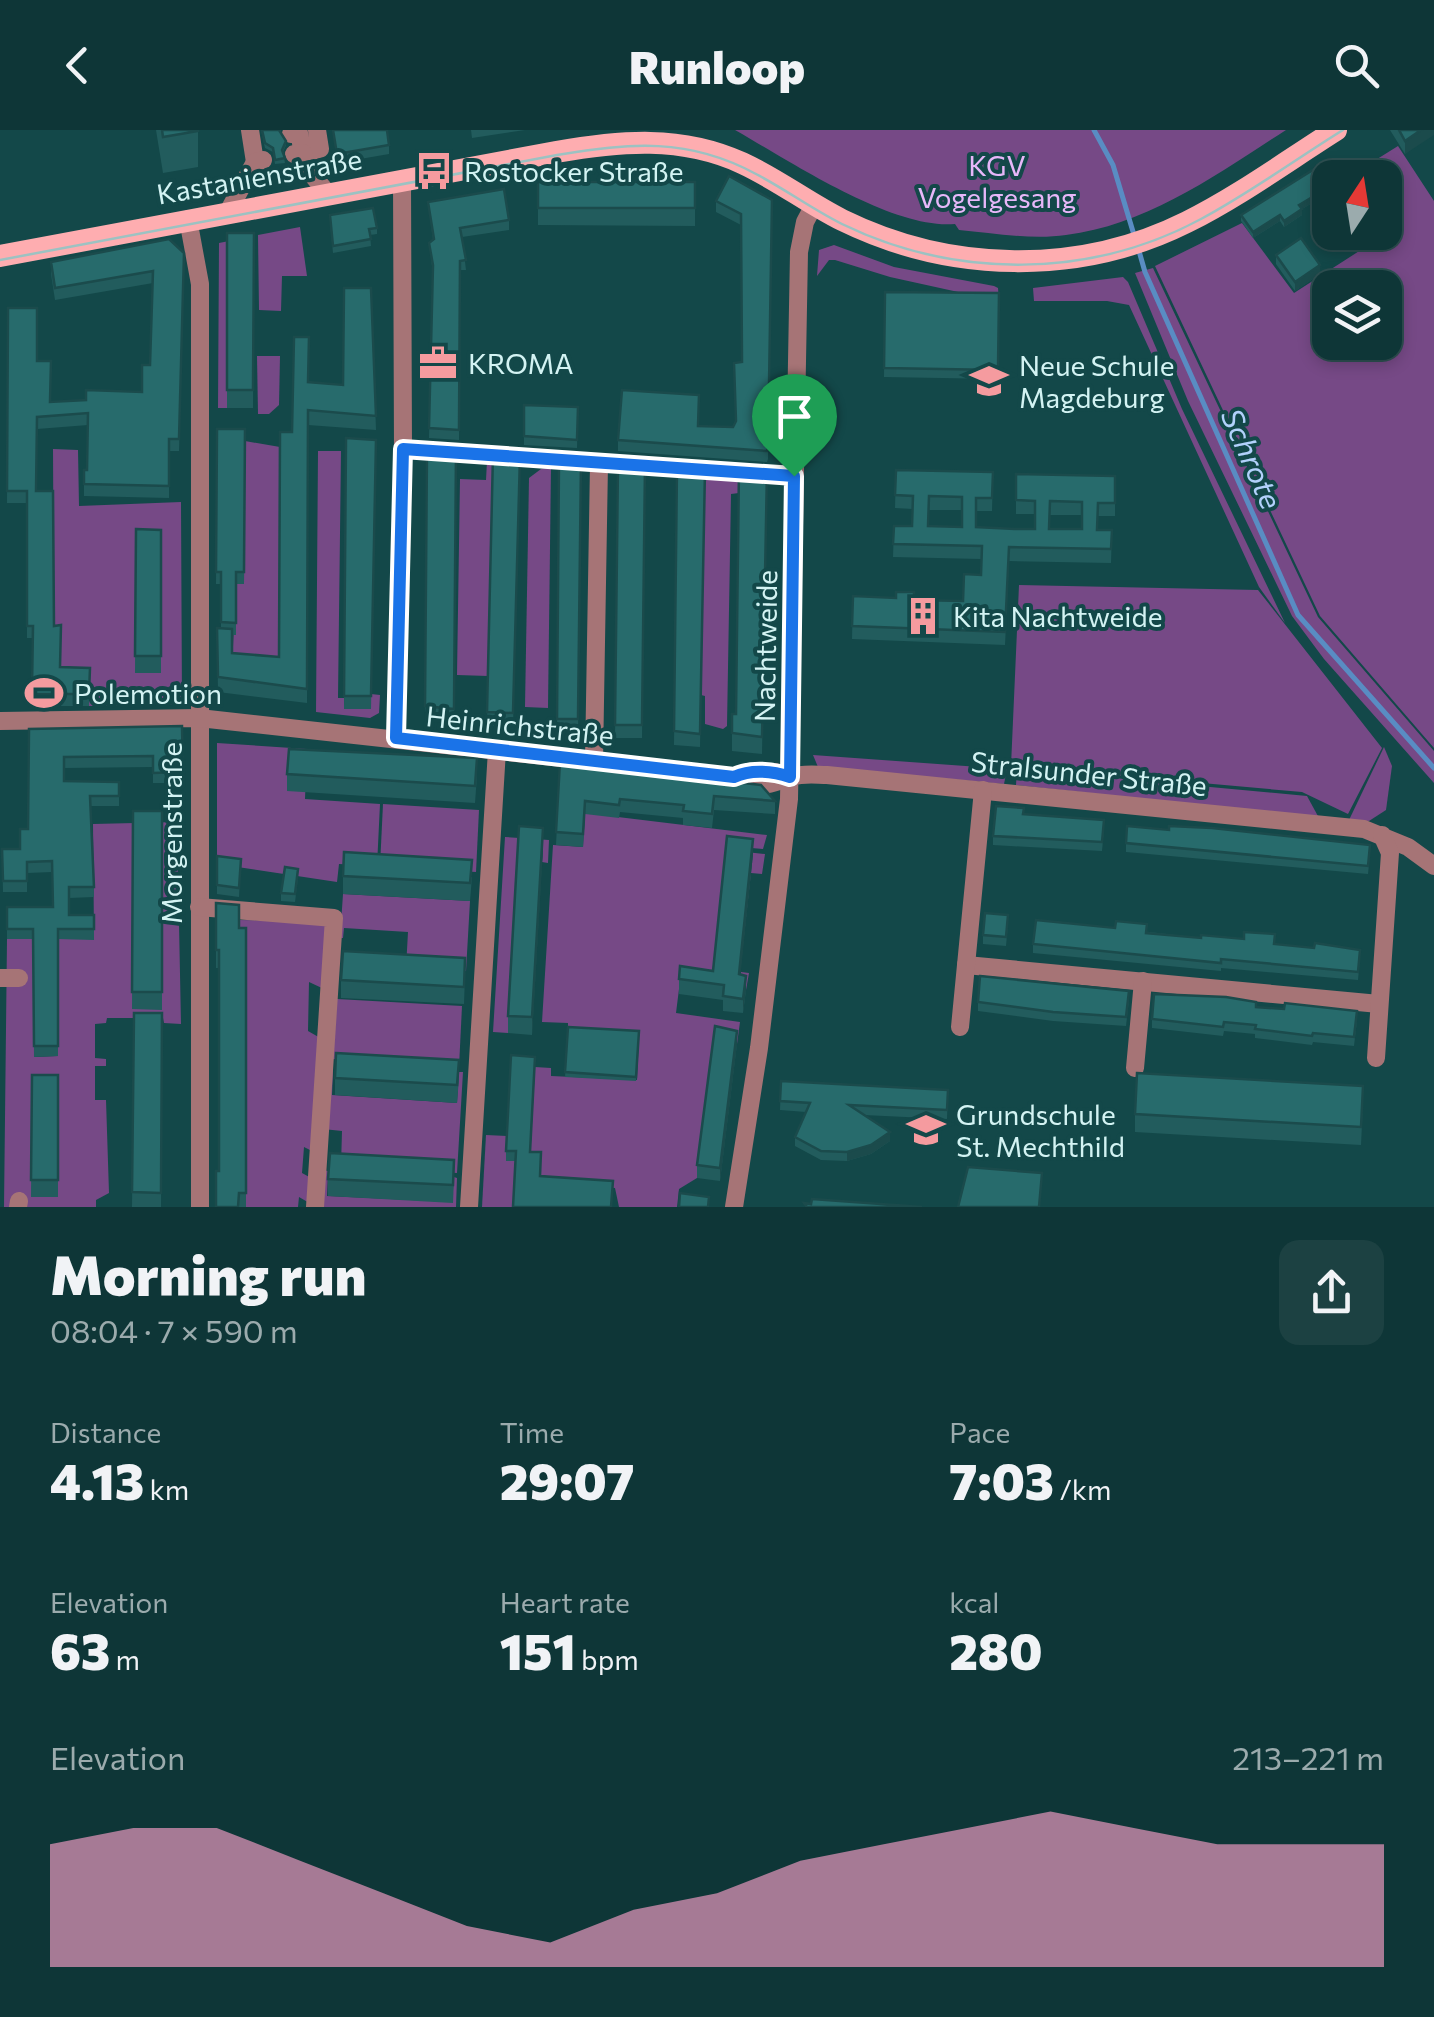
<!DOCTYPE html>
<meta charset="utf-8">
<style>
body{margin:0;font-family:Commissioner,sans-serif;background:#1c4142;color:#f1f3f6;height:100vh;display:flex;flex-direction:column;font-size:38px;white-space:nowrap}
*{box-sizing:border-box;margin:0}
p{font-size:32px;color:#9babad}
.icon{flex:none;width:55px;height:55px;fill:none;stroke:currentColor;stroke-width:2;stroke-linecap:round;stroke-linejoin:round}
.map{position:relative;height:1077px;overflow:hidden}
.drawer{display:flex;flex-direction:column;background:#0e3637;flex:1}
.drawer>*{flex:none}
.needle{width:65px;rotate:12deg}
.controls{position:absolute;left:1312px;top:30px;display:grid;gap:20px}
.controls a{display:grid;place-items:center;width:90px;height:90px;border-radius:20px;background:#0e3637;box-shadow:0 5px 15px #0003,0 0 0 2px #2e5052;font-size:50px}
.pin{position:absolute;display:grid;place-items:center;width:85px;height:85px;color:#fff;margin:-102px -42px;border-radius:50% 50% 50% 0;rotate:-45deg;box-shadow:0 0 10px #0007}
.pin .icon{rotate:45deg}
.round{display:grid;place-items:center;flex:none;width:105px;height:105px;border-radius:20px;background:#1c4142}
.head{display:flex;align-items:center;justify-content:space-between;height:170px;padding:0 50px}
h1{font-size:55px;font-weight:800;line-height:75px}
.stats{display:grid;grid-template-columns:repeat(3,1fr);gap:15px;height:170px;padding:10px 50px}
.stats div{display:grid;align-content:center}
.stats b{font-size:50px;font-weight:800}
.stats small{font-size:28px;font-weight:400}
.stats p{font-size:28px}
.chart{height:280px;padding:20px 50px}
.chart p{display:flex;justify-content:space-between}
.chart svg{width:100%;height:180px;margin-top:10px;fill:#e797bd;opacity:.7}
header{display:flex;justify-content:space-between;align-items:center;height:130px;padding:0 50px;background:#0e3637;font-size:45px;font-weight:800}
.map>svg:first-child{display:block}
.green{fill:#764986;fill-rule:evenodd}
.lines{fill:none;stroke-linecap:round;stroke-linejoin:round}
.stream{stroke:#598cc3;stroke-width:5}
.minor{stroke:#a67476;stroke-width:18}
.major{stroke:#feadb0;stroke-width:22}
.tram{stroke:#9cc2c2;stroke-width:2.5}
.wall{fill:#225c5d;fill-rule:evenodd}
.shaded-wall{fill:#1b4b4c}
.building{fill:#276b6c;stroke:#1b4b4c;stroke-width:2.5;fill-rule:evenodd}
.route-casing{stroke:#fff;stroke-width:20}
.route{stroke:#1a73e8;stroke-width:12}
.labels{text-anchor:middle;dominant-baseline:central;stroke-width:8;stroke-linejoin:round;paint-order:stroke}
.park-label{font-size:28px;fill:#e7b7f9;stroke:#134849}
.poi-label{font-size:28px;fill:#d3f3f3;stroke:#134849;text-anchor:start}
.street-label{font-size:28px;fill:#d3f3f3;stroke:#134849}
.water-label{font-size:30px;font-style:italic;fill:#b2d1fb;stroke:#134849}
</style>
<header><svg class="icon" aria-label="back" viewBox="0 0 24 24"><path d="M15 5l-7 7 7 7"/></svg>Runloop<svg class="icon" aria-label="search" viewBox="0 0 24 24"><circle cx="10" cy="10" r="6"/><path d="M15 15l6 6"/></svg></header>
<div class="map">
<svg width="1434" height="1077" viewBox="0 0 1434 1077">
<rect width="100%" height="100%" fill="#134849"/>
<g class="green">
<path d="M735,0H1286C1219,43 1148,95 1066,105C1032,110 993,103 959,100L955,94C893,100 791,32 735,0Z"/>
<path d="M1398,16L1434,71V618L1320,486L1155,136L1242,93L1294,163L1367,116L1359,103L1385,102V48L1350,46ZM1330,158H1385V212H1330Z"/>
<path d="M300,97L307,146H282L281,181L259,180L258,105Z"/>
<path d="M254,106V120L227,121V278H218L219,113Z"/>
<path d="M834,115L894,137L994,156L998,158L999,171L890,147L835,130H829L817,146L819,120Z"/>
<path d="M1153,138L1318,487L1434,621V653L1324,529L1292,486L1188,271L1135,143Z"/>
<path d="M1123,147L1128,152L1182,279L1285,493L1259,457L1129,175L1107,171H1034L1033,158Z"/>
<path d="M257,226H280L279,275L269,284H258Z"/>
<path d="M245,311L280,317L279,542L232,537L236,454L244,453Z"/>
<path d="M53,319L78,320L79,376L181,372L182,574L89,576L60,549L54,508Z"/>
<path d="M318,321H341L338,568H344V579L371,564L380,565L379,583L370,588L316,582Z"/>
<path d="M487,331H493L488,546L457,545L460,349L486,350Z"/>
<path d="M551,337L548,578L525,577L529,348L541,339Z"/>
<path d="M705,346L712,350L739,349V363L731,364L727,596L723,599L705,594V566L701,565Z"/>
<path d="M1019,455L1258,460L1382,618L1348,684L1302,662L1011,636Z"/>
<path d="M217,613L307,619L305,669L380,674L377,736L339,734L337,752L217,734Z"/>
<path d="M1384,617L1392,636L1386,680L1369,691L1349,690Z"/>
<path d="M813,625L1007,639L1004,654L818,637Z"/>
<path d="M1017,639L1307,666L1319,688L1016,655Z"/>
<path d="M383,674L479,680L476,742L380,736Z"/>
<path d="M585,683L767,705L763,719L728,716V720L765,724L762,744L751,743L753,724L739,851L741,842L749,843L746,860L680,851L676,883L740,892L737,914L715,910L697,1048L679,1059L677,1077H619L615,1058L547,1053V1046L540,1045L530,1032L535,937L551,938V946L637,950L639,906L568,901V893L542,892L553,715L583,717Z"/>
<path d="M177,692L181,894L164,893L163,888H107L106,893L95,894V928L106,929V936H95V970H106L109,1063L96,1070V1077H4L7,809H94L93,694ZM57,821L58,926L35,927L34,926Z"/>
<path d="M505,707L549,710L548,733L542,732L543,715L508,903L493,902Z"/>
<path d="M343,764L470,771L466,841L406,838L408,802L344,798L343,808H340Z"/>
<path d="M239,790L329,791L324,859L309,852L308,901L322,909L316,1023L304,1017L302,1043L313,1049L311,1074L299,1067L298,1077H246V816L239,815Z"/>
<path d="M337,869L462,876L459,937L333,929Z"/>
<path d="M327,940H333L332,965L457,973L459,942H463L457,1043L341,1036L342,1001L323,999Z"/>
<path d="M486,1005L507,1006L516,1031L514,1077H482Z"/>
<path d="M321,1040L328,1041L327,1066L452,1072L454,1047L457,1048L456,1077H319Z"/>
</g>
<g class="lines">
<g class="stream">
<path d="M1094,0L1113,35L1134,105"/>
<path d="M1139,121L1145,142L1298,485L1434,638"/>
</g>
<g class="minor">
<path d="M250,0L255,32"/>
<path d="M291,4L299,3L303,23L320,19L317,0"/>
<path d="M294,24L303,23L310,42L328,64"/>
<path d="M228,82L255,32L263,30"/>
<path d="M188,89L200,154V1077"/>
<path d="M403,319L794,346"/>
<path d="M0,591L199,588L734,647C755,663 771,653 792,647C803,643 816,645 827,645L1364,699L1408,717L1434,736"/>
<path d="M396,608L403,319L402,50"/>
<path d="M594,631L599,334"/>
<path d="M737,645L775,642L790,647"/>
<path d="M199,777L334,788L315,1077"/>
<path d="M966,835L1379,874"/>
<path d="M0,848H19"/>
<path d="M960,897L983,660"/>
<path d="M1376,928L1390,723L1382,705"/>
<path d="M1135,938L1143,851"/>
<path d="M18,1077L19,1071"/>
<path d="M469,1077L497,620"/>
<path d="M734,1077L759,918L789,669L799,122L805,92L814,75"/>
</g>
<path class="major" d="M0,126L556,22C620,11 681,5 742,33C777,49 808,73 842,90C950,143 1079,146 1187,92C1239,66 1287,31 1336,0"/>
<path class="tram" d="M0,130L557,25C630,13 688,7 756,44C785,59 812,79 842,94C955,149 1090,149 1201,89C1250,63 1296,29 1343,0"/>
</g>
<g class="wall">
<path d="M156,0H198V37L163,43Z"/>
<path d="M261,0H281L280,2L286,15L283,22L285,33L275,34L273,22L265,18Z"/>
<path d="M333,0L389,15V24L337,33Z"/>
<path d="M471,0H525L472,8Z"/>
<path d="M1390,0H1434L1405,24Z"/>
<path d="M538,52H695V96L538,95Z"/>
<path d="M1329,63L1302,79V85L1284,97L1280,91L1253,108L1241,91V85Z"/>
<path d="M772,70L768,329L767,332L618,321V310L698,296L733,297L735,292L742,232L741,95L716,82V71Z"/>
<path d="M428,72L509,90V100L462,107L466,140H460L459,310L429,308L433,144L429,113L433,110Z"/>
<path d="M330,92L377,98V104L370,105L371,116L333,123Z"/>
<path d="M227,103H254L253,278H227Z"/>
<path d="M1276,125L1320,144L1295,161L1276,134Z"/>
<path d="M51,132L184,135L179,321H169V368L84,366V340H87L88,295L37,299V361L60,537L90,538L89,576H36L32,570L33,508H27V373H7L8,178L37,231L50,272L86,270L142,262L150,235L153,153L55,170L51,144Z"/>
<path d="M371,158L376,300L308,295L307,573L218,562L217,498H221V454H216L217,299H245L244,454H236V505H232V523L279,527L292,302L308,252L343,255Z"/>
<path d="M885,162L999,163L998,249L884,247Z"/>
<path d="M524,275L578,277L577,318L524,315Z"/>
<path d="M346,308L376,310L371,579H344Z"/>
<path d="M456,321L454,593L425,590V576Z"/>
<path d="M493,324L520,326L513,596H487Z"/>
<path d="M559,329L581,330L578,603L557,602Z"/>
<path d="M618,333L645,335L642,608H615Z"/>
<path d="M677,337L705,339L700,617L674,615Z"/>
<path d="M767,339L762,624L732,621V584H736Z"/>
<path d="M896,340L993,342L992,381H976V397L1035,399V384H1016V344L1115,346V386H1098L1097,400H1112L1111,433L1009,431L1005,515L852,509L853,466L963,471L981,445V429L893,427L894,396H912L913,379L895,378ZM929,380H962V397L929,396ZM1050,385H1082V399H1049Z"/>
<path d="M136,399L161,400V543H135Z"/>
<path d="M182,596L183,653H153V637L64,638V651L119,652V676H91L94,767L69,768V785H94V810L58,809V926L34,927L33,809H7V777H53L52,742L27,743V762H3L2,719H20L28,699L29,599Z"/>
<path d="M560,632L775,671V684L714,680L712,698L683,695V688L620,682L619,688L585,684L583,717L556,715Z"/>
<path d="M287,644L477,646L475,673L287,661Z"/>
<path d="M133,681H162V880L132,879Z"/>
<path d="M1023,684L1104,699L1102,721L993,715V706Z"/>
<path d="M1126,713L1370,724L1368,744L1126,722Z"/>
<path d="M543,715L532,905L508,903V886Z"/>
<path d="M753,724L740,845L746,860L743,883L723,881V870L679,864V849L713,841Z"/>
<path d="M217,726L241,729L239,767L217,764Z"/>
<path d="M343,746L472,747L470,771L343,764Z"/>
<path d="M298,747L295,772L281,771V763Z"/>
<path d="M216,773L239,798H246V1077H216L219,1041V838H216Z"/>
<path d="M1008,794L1006,816L983,814V805Z"/>
<path d="M1115,798L1201,808L1275,814L1360,828L1358,850L1221,838V841L1033,823V814Z"/>
<path d="M465,846L464,874L341,868V850Z"/>
<path d="M1129,870L1126,896L1053,891L978,881V872Z"/>
<path d="M1256,877L1357,890L1354,916L1313,912L1312,915L1255,908V904L1224,901L1223,906L1152,898V889Z"/>
<path d="M134,883H162L161,1077H132Z"/>
<path d="M568,897L639,901L636,951L565,947Z"/>
<path d="M737,914L720,1051L697,1048V1035Z"/>
<path d="M535,927L513,1077L516,1031H506V1021Z"/>
<path d="M32,945H58V1067H31Z"/>
<path d="M335,948H459L457,973L335,965Z"/>
<path d="M781,951L948,960L947,989L864,985L890,1011L871,1024L847,1031L821,1030L795,1016V1007L806,982L780,980Z"/>
<path d="M1363,973L1361,1015L1135,1002V984Z"/>
<path d="M454,1047L453,1073L328,1066V1049Z"/>
</g>
<g class="shaded-wall">
<path d="M1421,0H1434V5L1405,24V11Z"/>
<path d="M1329,57V63L1302,79V85L1284,97V91L1299,75Z"/>
<path d="M1280,85V91L1253,108V102Z"/>
<path d="M1320,135V144L1295,161V152Z"/>
<path d="M543,698V715L532,905V887Z"/>
<path d="M753,709V724L739,859V844Z"/>
<path d="M746,846V860L743,883V869Z"/>
<path d="M737,901V914L720,1051V1038Z"/>
<path d="M890,1002V1011L871,1024L847,1031V1022Z"/>
</g>
<g class="building">
<path d="M162,0H198V1L163,7Z"/>
<path d="M262,0H279L286,11L282,20L285,28L275,30L273,18L265,13Z"/>
<path d="M333,0H387L389,15L337,24Z"/>
<path d="M1399,0H1421L1405,11Z"/>
<path d="M1316,38L1329,57L1299,75L1302,79L1284,91L1280,85L1253,102L1241,85Z"/>
<path d="M729,46L772,70L768,318L767,321L618,310L622,260L699,265L698,296L733,297L736,291L734,233L742,232L741,84L716,71Z"/>
<rect x="538" y="52" width="157" height="26"/>
<path d="M504,59L509,90L460,98L466,130L460,131L459,300L429,298L433,135L429,113L434,109L428,72Z"/>
<path d="M373,78L377,98L369,99L371,109L333,116L330,85Z"/>
<path d="M227,103H254L253,260H227Z"/>
<path d="M1301,108L1320,135L1295,152L1276,125Z"/>
<path d="M169,109L184,123L179,309H169V356L84,354V340H87L88,283L37,287L36,361H53L54,496L61,495L60,537L90,538L89,564H36L32,558L33,496H27V361H7L8,178H37V231H51L50,272L86,270V260L142,262V235H150L153,141L55,158L51,132Z"/>
<path d="M344,158H371L376,286L308,280L307,559L218,547L217,498L232,499V523L279,527L280,302H292L294,207H309L308,252L343,255Z"/>
<path d="M885,162L999,163L998,240L884,238Z"/>
<path d="M524,275L578,277L577,310L524,306Z"/>
<path d="M217,299H245L244,442H236V493L221,492V442H216Z"/>
<path d="M346,308L376,310L371,566H344Z"/>
<path d="M427,319L456,321L454,579L425,576Z"/>
<path d="M493,324L520,326L513,583L487,582Z"/>
<path d="M559,329L581,330L578,589H557Z"/>
<path d="M618,333L645,335L642,595H615Z"/>
<path d="M677,337L705,339L700,604L674,601Z"/>
<path d="M739,337L767,339L762,607L732,603V584H736Z"/>
<path d="M896,340L993,342L992,368H976V397L1015,399H1035V371L1016,370V344L1115,346V373H1098L1097,400H1112L1111,419L1009,417L1005,502L852,496L853,466L896,468V462H914V470L963,471L964,444L981,445L982,416L893,414L894,396H912L913,366L895,365ZM929,366L962,367V397L928,396ZM1050,371L1082,372V399H1049Z"/>
<path d="M136,399L161,400V526H135Z"/>
<path d="M182,596L183,642L153,643V626L64,627V651L119,652V666H90L94,757H69V785H94V799H58V916H34L33,799H7V777H53L52,731L27,732V751H3L2,719H20V699H28L29,599Z"/>
<path d="M289,619L477,628L475,656L287,644Z"/>
<path d="M560,632L761,655L775,671L714,666L712,684L683,681L684,675L620,669L619,675L585,671L583,704L556,702Z"/>
<path d="M996,676L1024,678L1023,684L1104,690L1102,712L993,706Z"/>
<path d="M133,681H162V862H132Z"/>
<path d="M519,696L543,698L532,887L508,886Z"/>
<path d="M1127,696L1169,700V696L1212,698L1370,715L1368,736L1126,713Z"/>
<path d="M727,706L753,709L739,844L746,846L743,869L723,866L724,855L679,849L680,836L713,841Z"/>
<path d="M344,722L472,730L470,753L343,746Z"/>
<path d="M217,726L241,729L239,758L217,755Z"/>
<path d="M285,737L298,739L295,764L281,763Z"/>
<path d="M216,773L239,775V798H246V1063H239L238,1077H216V1041H219V820H216Z"/>
<path d="M985,783L1008,785L1006,807L983,805Z"/>
<path d="M1036,790L1115,798L1116,791L1147,794L1146,803L1201,808V805L1244,809V802L1275,804L1274,814L1314,818L1315,813L1360,820L1358,842L1221,829V833L1033,814Z"/>
<path d="M343,821L465,828L464,857L341,850Z"/>
<path d="M980,846L1129,861L1126,887L1053,882L978,872Z"/>
<path d="M1154,864L1226,867L1256,872V877L1284,879L1285,873L1357,881L1354,907L1313,903L1312,906L1255,899L1256,895L1224,892L1223,897L1152,889Z"/>
<path d="M134,883H162L161,1063L132,1062Z"/>
<path d="M715,896L737,901L720,1038L697,1035Z"/>
<path d="M568,897L639,901L636,947L565,942Z"/>
<path d="M336,923L459,930L457,955L335,948Z"/>
<path d="M511,925L535,927L530,1022H541L540,1046L613,1051L611,1077H513L516,1021H506Z"/>
<path d="M1137,943L1363,956L1361,997L1135,984Z"/>
<path d="M32,945H58V1050H31Z"/>
<path d="M781,951L948,960L947,980L849,975L890,1002L871,1015L847,1022L821,1021L795,1007L810,973L780,971Z"/>
<path d="M330,1023L454,1030L453,1055L328,1049Z"/>
<path d="M968,1037L1042,1043L1039,1077H958Z"/>
<path d="M680,1063L709,1067L708,1077H679Z"/>
<path d="M812,1069L922,1077H807L804,1073L811,1074Z"/>
</g>
<g class="lines">
<g class="route-casing">
<path id="route" d="M403,319L794,346L790,647C773,641 751,639 734,647L396,608Z"/>
</g>
<use href="#route" class="route"/>
</g>
<defs>
<g id="bus-bare" transform="scale(3)"><path d="M-5-6H5V4H4V6H2V4H-2V6H-4V4H-5ZM-3.5-4V0h7V-4ZM-3.5 1.2v1.5H-2V1.2ZM2 1.2v1.5H3.5V1.2Z" fill="#f59b9f" stroke="#134849" stroke-width="2.5" paint-order="stroke"/></g>
<g id="office-bare" transform="scale(3)"><path d="M-6-3h4V-5.5h4V-3h4V5H-6ZM-1-4.5V-3h2v-1.5ZM-6 0V1H6V0Z" fill="#f59b9f" stroke="#134849" stroke-width="2.5" paint-order="stroke"/></g>
<g id="school-bare" transform="scale(3)"><path d="M0-5L7-2L0 1L-7-2ZM-4 1L0 2.5L4 1V4Q0 6-4 4Z" fill="#f59b9f" stroke="#134849" stroke-width="2.5" paint-order="stroke"/></g>
<g id="building-bare" transform="scale(3)"><path d="M-4-6H4V6H1V3H-1V6H-4ZM-2.5-4.3h1.7v1.8h-1.7ZM.8-4.3h1.7v1.8H.8ZM-2.5-1h1.7V.8h-1.7ZM.8-1h1.7V.8H.8Z" fill="#f59b9f" stroke="#134849" stroke-width="2.5" paint-order="stroke"/></g>
<g id="stadium-bare" transform="scale(3)"><path d="M0-5a6.5 5 0 1 0 0 10a6.5 5 0 1 0 0-10ZM-3.5-1.8h7v3.6h-7Z" fill="#f59b9f" stroke="#134849" stroke-width="2.5" paint-order="stroke"/></g>
</defs>
<g fill-rule="evenodd">
<use href="#bus-bare" x="434" y="41"/>
<use href="#office-bare" x="438" y="233"/>
<use href="#school-bare" x="989" y="251"/>
<use href="#building-bare" x="923" y="486"/>
<use href="#stadium-bare" x="44" y="563"/>
<use href="#school-bare" x="926" y="1000"/>
</g>
<g class="labels">
<g class="park-label">
<text x="997" y="35">KGV<tspan x="997" dy="32">Vogelgesang</tspan></text>
</g>
<g class="poi-label">
<text x="464" y="41">Rostocker Straße</text>
<text x="468" y="233">KROMA</text>
<text x="1019" y="235">Neue Schule<tspan x="1019" dy="32">Magdeburg</tspan></text>
<text x="953" y="486">Kita Nachtweide</text>
<text x="74" y="563">Polemotion</text>
<text x="956" y="984">Grundschule<tspan x="956" dy="32">St. Mechthild</tspan></text>
</g>
<g class="street-label">
<text transform="translate(259 46) rotate(-10)">Kastanienstraße</text>
<text transform="translate(765 516) rotate(-89)">Nachtweide</text>
<text transform="translate(520 595) rotate(6)">Heinrichstraße</text>
<text transform="translate(1089 643) rotate(6)">Stralsunder Straße</text>
<text transform="translate(171 703) rotate(-90)">Morgenstraße</text>
</g>
<g class="water-label">
<text transform="translate(1253 328) rotate(66)">Schrote</text>
</g>
</g>
</svg>
<div class="controls">
<a><svg class="needle" viewBox="-14 -14 28 28"><path d="M0-13l5 13h-10z" fill="#e53935"/><path d="M0 13l5-13h-10z" fill="#9babad"/></svg></a>
<a><svg class="icon" aria-label="layers" viewBox="0 0 24 24"><path d="M12 4l9 5-9 5-9-5zM3 14l9 5 9-5"/></svg></a>
</div>
<div class="pin" style="left:794px;top:346px;background:#1e9e55"><svg class="icon" aria-label="arrive" viewBox="0 0 24 24"><path d="M6 21V4h12l-3 4 3 4H6"/></svg></div>
</div>
<section class="drawer">
<div class="head"><div><h1>Morning run</h1><p>08:04 · 7 × 590 m</p></div><a class="round"><svg class="icon" aria-label="share" viewBox="0 0 24 24"><path d="M12 15V3M7 8l5-5 5 5M5 13v7h14v-7"/></svg></a></div>
<div class="stats">
<div><p>Distance</p><b>4.13<small> km</small></b></div>
<div><p>Time</p><b>29:07</b></div>
<div><p>Pace</p><b>7:03<small> /km</small></b></div>
</div>
<div class="stats">
<div><p>Elevation</p><b>63<small> m</small></b></div>
<div><p>Heart rate</p><b>151<small> bpm</small></b></div>
<div><p>kcal</p><b>280</b></div>
</div>
<div class="chart"><p><span>Elevation</span>213–221 m</p>
<svg viewBox="0 0 160 44" preserveAspectRatio="none"><path d="M0 44V14L10 10L20 10L30 18L40 26L50 34L60 38L70 30L80 26L90 18L100 14L110 10L120 6L130 10L140 14L150 14L160 14V44z"/></svg>
</div>
</section>
